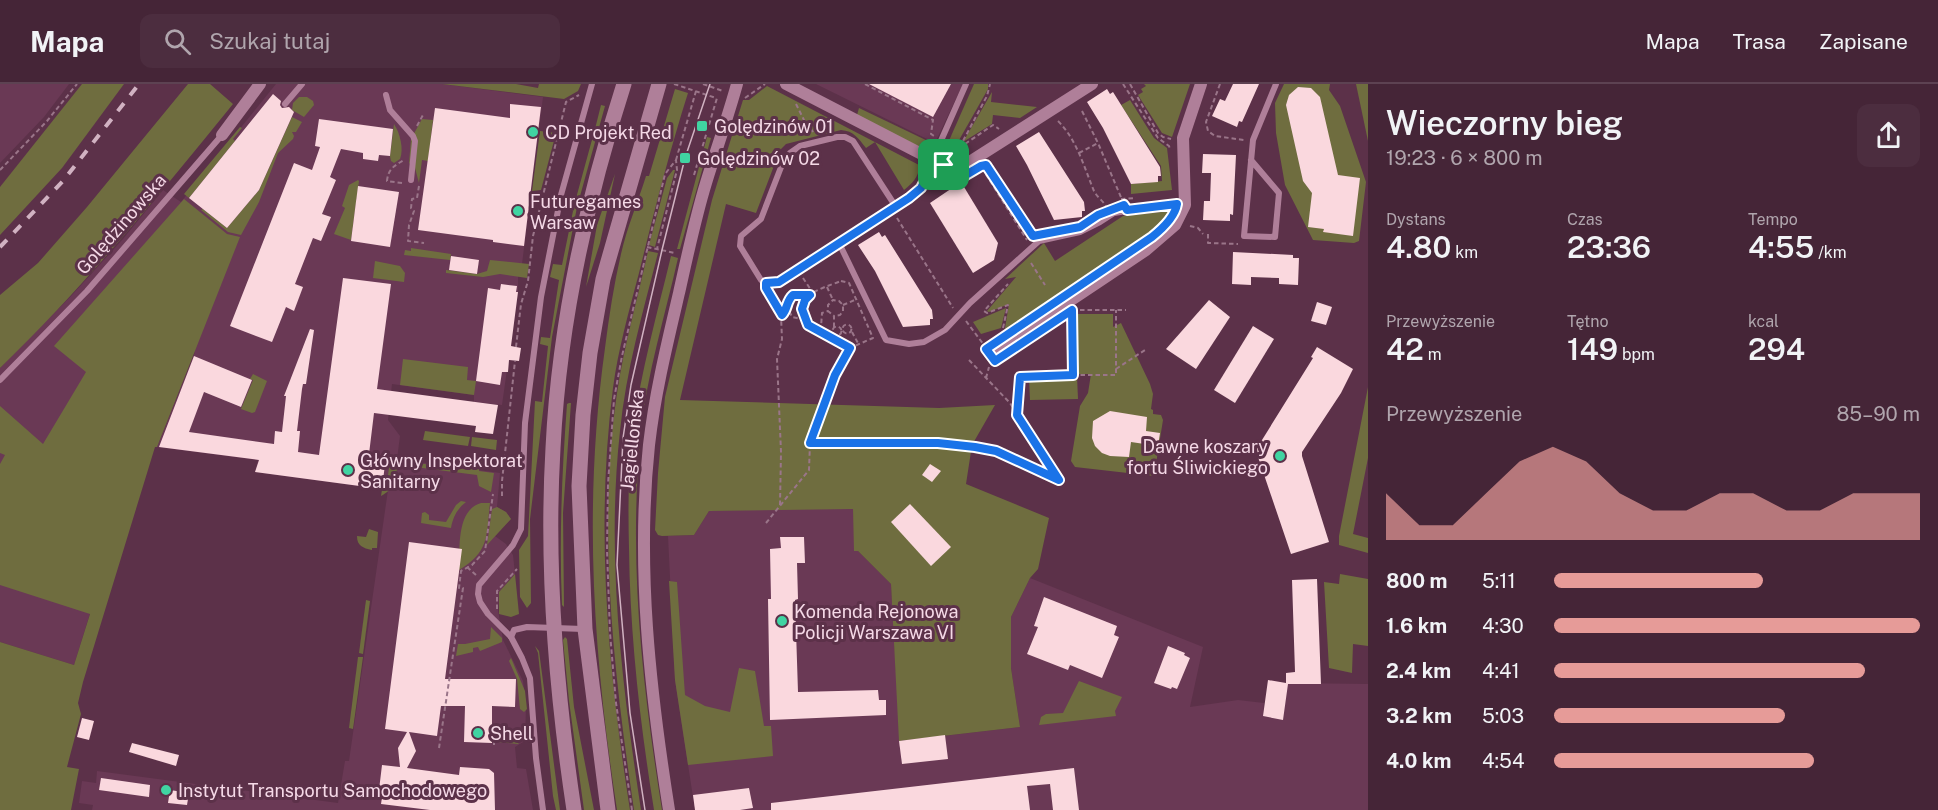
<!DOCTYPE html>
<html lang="pl">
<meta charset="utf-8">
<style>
body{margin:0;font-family:"Public Sans",sans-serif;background:#4c2d3f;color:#f1f3f6;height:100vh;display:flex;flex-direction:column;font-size:22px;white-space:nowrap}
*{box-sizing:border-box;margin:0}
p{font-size:20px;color:#b0a5ad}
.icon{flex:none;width:33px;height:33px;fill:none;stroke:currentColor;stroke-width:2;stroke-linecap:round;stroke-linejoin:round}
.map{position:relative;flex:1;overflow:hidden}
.panel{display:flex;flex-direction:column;background:#452537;width:570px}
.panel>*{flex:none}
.pin{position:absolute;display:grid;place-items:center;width:51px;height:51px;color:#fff;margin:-26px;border-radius:12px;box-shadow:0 3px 9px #0006}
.round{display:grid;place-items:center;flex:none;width:63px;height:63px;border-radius:12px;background:#4c2d3f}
.summary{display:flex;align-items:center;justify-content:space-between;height:102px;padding:0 18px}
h1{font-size:33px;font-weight:600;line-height:45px}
.metrics{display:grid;grid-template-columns:repeat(3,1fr);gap:9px;height:102px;padding:6px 18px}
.metrics div{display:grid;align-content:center}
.metrics b{font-size:30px;font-weight:600}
.metrics small{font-size:16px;font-weight:400}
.metrics p{font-size:16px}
.chart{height:168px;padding:12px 18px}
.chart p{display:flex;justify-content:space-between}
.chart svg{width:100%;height:108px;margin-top:6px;fill:#e69b98;opacity:.7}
ul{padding:0 18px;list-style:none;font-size:20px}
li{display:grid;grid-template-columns:96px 72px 1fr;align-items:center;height:45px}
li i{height:15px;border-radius:8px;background:#e69b98}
header{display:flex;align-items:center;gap:36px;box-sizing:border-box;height:84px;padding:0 30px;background:#452537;border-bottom:2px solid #5d4252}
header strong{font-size:28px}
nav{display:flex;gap:33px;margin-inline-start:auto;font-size:21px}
.search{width:420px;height:54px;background:#4c2d3f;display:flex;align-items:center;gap:15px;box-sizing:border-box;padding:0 21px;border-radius:12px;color:#b0a5ad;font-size:22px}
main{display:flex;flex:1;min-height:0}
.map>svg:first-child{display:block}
.built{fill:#6a3955}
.green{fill:#6f6d3f}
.building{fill:#fad8de}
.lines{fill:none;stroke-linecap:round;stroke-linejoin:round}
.path{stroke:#9a7589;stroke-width:2;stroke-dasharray:4.5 3;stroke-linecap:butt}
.lane{stroke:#af7f99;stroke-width:6}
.street{stroke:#af7f99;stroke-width:12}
.secondary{stroke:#af7f99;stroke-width:15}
.tram{stroke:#d1b2c2;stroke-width:1.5}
.rail{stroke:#d1b2c2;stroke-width:4;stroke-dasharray:10 10;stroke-linecap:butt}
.route-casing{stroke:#fff;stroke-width:12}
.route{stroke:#1a73e8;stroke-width:8}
.poi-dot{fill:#40d4a2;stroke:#5c3149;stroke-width:2}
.labels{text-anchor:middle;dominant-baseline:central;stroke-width:6;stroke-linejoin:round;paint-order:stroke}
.poi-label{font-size:18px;fill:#f5d9e7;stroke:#5c3149;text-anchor:start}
.street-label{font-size:18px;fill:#f5d9e7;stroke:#5c3149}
</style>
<header>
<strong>Mapa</strong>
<div class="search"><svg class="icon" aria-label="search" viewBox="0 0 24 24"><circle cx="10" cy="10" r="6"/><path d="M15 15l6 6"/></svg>Szukaj tutaj</div>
<nav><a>Mapa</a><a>Trasa</a><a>Zapisane</a></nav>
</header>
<main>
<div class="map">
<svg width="1368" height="726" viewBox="0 0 1368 726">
<rect width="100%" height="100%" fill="#5c3149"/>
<g class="built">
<path d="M0,0H69L44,33L0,79Z"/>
<path d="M276,0H442L543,13L521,188L518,193V208L502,321L474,318V311L392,300L388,336L400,352L397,375L500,389L497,423L506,428L511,435L495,452L506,460L513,471L515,490L499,508L498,526L503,556L523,597L526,623L525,654L523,658L515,663L517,684L526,685L533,726H92L93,721L79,719L82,697L96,699L97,687L338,719L345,677H349L388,406L255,388L258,376L157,363L195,268L163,294L74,581L0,558V284L72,211L123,155L163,106L181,118Z"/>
<path d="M816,0H963L935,59Z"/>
<path d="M780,425H853L858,467L891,500L900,657L1020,643L1011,584V533L1030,494L1203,563L1190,623L1238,616L1264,619L1263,632L1283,635L1288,599L1368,600V726H695L675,596L668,452L694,451L709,427Z"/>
</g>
<g class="green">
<path d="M82,0H124L62,84L0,151V103Z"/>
<path d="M188,0H210L233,20C158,112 86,201 0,284V211L38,179L87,123Z"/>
<path d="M442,0H516L538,4L539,0H581L578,7L564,15Z"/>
<path d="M974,0H988V5L954,65L948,71L944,68Z"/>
<path d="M1144,0H1190L1172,53L1162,49L1138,11L1143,8L1141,5L1146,2Z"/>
<path d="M1284,0H1330L1329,6L1340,22L1366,98L1359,157L1354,159L1313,156L1285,101L1276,49L1275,19Z"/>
<path d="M1356,0H1368V57Z"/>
<path d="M767,2L919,81C920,92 912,100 904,106L875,58L866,64C858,54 854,47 841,46L786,60L780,66L756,129L726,120L680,316L939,324L995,321L972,361L966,400L1049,434L1038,485L1030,494L1011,533V584L1020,643L899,657L891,500L858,467H854L853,425L709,427L694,451L662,452L658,451L655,446L658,389L665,313L712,116L743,16H749Z"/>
<path d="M675,5L688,9C669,69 654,128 639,189C629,227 618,266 613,304C595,445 608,586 630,726H617C593,569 583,422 605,264C609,232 614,200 621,170C627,143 638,118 646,92H649Z"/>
<path d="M992,8L991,18L1037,23L1020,34L993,31L992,40L963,58Z"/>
<path d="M299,13H307L313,17L314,21L304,33L292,26L293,19Z"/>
<path d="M1130,16L1154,54L1167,64L1172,106L1131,110V100L1162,97L1161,82L1121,21Z"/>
<path d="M601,21L605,22L577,123L552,253L530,435L531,519L527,524L520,513L519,466L528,452L535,317L542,318L548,262L540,260L541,253L550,254L559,196L550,193L553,180L562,181L573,127L564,125L565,117L575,118L593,52L584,49L585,43L595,45Z"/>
<path d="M859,24L932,59L924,63H918L857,31Z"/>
<path d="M292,33L302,38L296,48H292L294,52L293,55L278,69L259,118L241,151L228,148L201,126L203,125L227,144L259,106Z"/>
<path d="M422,35L433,36L428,77L422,76L419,99L415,84L409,79L411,55Z"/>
<path d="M394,40C400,49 404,65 400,75L394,79L391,77L390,72Z"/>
<path d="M240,43L242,44L233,55L235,57L189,114L184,110Z"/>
<path d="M540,47L556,49L541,106L532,107Z"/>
<path d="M707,53L711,54L680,165H677Z"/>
<path d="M673,86H675L655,163L649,161L667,94Z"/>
<path d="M615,90L600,159L586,203L597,141Z"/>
<path d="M358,96L359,97L351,156L334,150L345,124L342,122L349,101Z"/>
<path d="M184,115L227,150L240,153L157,363H155L83,598L78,619L81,630L67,683L79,685L71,726H0V558L74,581L90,530L0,501V380L5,371L0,369V322L43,360L86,288L54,262Z"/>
<path d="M1161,128H1167L1170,131L1155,149L1004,250L1009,220L989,228L987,227L1016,193L1005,195L1044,159L1055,177L1123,132Z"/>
<path d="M411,164L451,170L450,176L404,171L405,166L411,167Z"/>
<path d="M648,167L658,169C643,228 626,286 620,347C606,473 622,601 641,726H634C614,590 597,446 617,309C624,261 638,214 648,167Z"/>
<path d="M671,172L678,174C665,232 647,289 641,348C628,475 642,601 662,726H654C640,639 630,552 629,464C628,424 628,385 633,346C641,287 657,230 671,172Z"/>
<path d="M490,176L529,180L527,194L500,190L483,193L446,189V186L477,190L487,187Z"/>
<path d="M375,177L400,182L405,189L404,198L373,194Z"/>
<path d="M1006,224L1001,244L981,250L973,238Z"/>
<path d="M1075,230H1113V243L1121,239L1150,300L1153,310L1151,325L1153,326V330L1161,331L1163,336L1154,392L1075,383L1071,377L1080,322L1088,309L1091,290H1076Z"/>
<path d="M403,275L468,283L467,296L476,297L474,311L400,301Z"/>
<path d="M253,290L267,297L255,328L252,329L241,325L253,296L250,295Z"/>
<path d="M1077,292L1078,315L1030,316L1029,294Z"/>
<path d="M1368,303V374L1353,450L1368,454V469L1339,461V452Z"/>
<path d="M569,319H571L563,429L564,523L562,521C559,454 562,387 567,320Z"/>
<path d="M425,347L470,353L468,362L423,356Z"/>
<path d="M472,353L497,356L496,366L471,362Z"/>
<path d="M472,375L487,378L488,383L480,382L479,387L494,389L491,408L479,402L477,391L399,381L395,376L470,386Z"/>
<path d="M390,377H393L397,382C396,397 394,405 381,412L384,393V403H389V399L387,398Z"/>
<path d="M461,417L466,418C457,425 453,433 451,444L421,439L422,429L425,428L429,431V436L446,438L456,421Z"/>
<path d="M481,419H490C486,453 490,467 459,486C460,465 456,426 481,419Z"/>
<path d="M497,423L506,428L511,435L487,461L492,425Z"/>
<path d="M369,445L378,448L377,464H372V466C363,464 357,462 357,452L366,453Z"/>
<path d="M515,490L519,530L511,533L499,530V508Z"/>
<path d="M1340,490L1368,495V562L1353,560L1352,589L1329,584L1324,498L1339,500Z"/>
<path d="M669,497L677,498L685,611L705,622L730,628L739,584L755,587L764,642H771L773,672L688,681L675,596Z"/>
<path d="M366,516L370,517L363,570L359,569Z"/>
<path d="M491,543L502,554V558L480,567L478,563L473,564V568L456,572L458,560H465L490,555Z"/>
<path d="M565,553L567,555L574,623L594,726H584L569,617L563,556Z"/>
<path d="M535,562L539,567L560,726H556L553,712L538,569Z"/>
<path d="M358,573H363L353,645L349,644Z"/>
<path d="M511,574L525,607L527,625L524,628L520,625L517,595L509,577Z"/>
<path d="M1079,597L1122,613L1115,627L1116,632L1039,641L1041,633L1046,630L1063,629Z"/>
<path d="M511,645L519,649L521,656L518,660L498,658V647L510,651Z"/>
</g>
<g class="building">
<path d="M869,0H951L933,33Z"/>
<path d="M1233,0H1259L1242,38L1239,37L1237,43L1212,32L1220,15L1225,17Z"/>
<path d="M1298,3L1311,4L1320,13L1338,91L1360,94L1353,152L1323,148L1324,145L1308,143L1312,109L1303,97L1286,21L1289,11Z"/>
<path d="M1107,5L1110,10L1113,8L1160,83L1161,92H1158V98L1131,100L1103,44L1087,18Z"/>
<path d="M273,10L281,17L280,21L282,24L289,23L294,28L259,106L227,144L189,114Z"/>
<path d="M510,20L541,23L524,162L493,158V156L418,146L435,24L510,34Z"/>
<path d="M319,35L393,45L390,72L379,71L378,77L363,75V69L341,65L330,93L336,96L322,130L331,133L321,157L313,154L295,200L303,203L294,227L286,223L272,258L230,242L294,79L312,86L320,63L315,62Z"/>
<path d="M1039,48L1084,118L1085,127H1082V133L1054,136L1027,81L1016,62Z"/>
<path d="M1203,70L1236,71L1233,131L1230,130V137L1203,136L1204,117H1210L1211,89H1202Z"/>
<path d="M961,98L998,159L994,176L973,189L930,119Z"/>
<path d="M358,102L399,108L390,163L351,157Z"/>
<path d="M879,148L882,153L885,151L932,226L933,235H930V241L903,243L875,187L858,161Z"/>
<path d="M1233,168L1293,171V174H1299L1298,201L1279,200V194L1251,193V201L1232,200Z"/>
<path d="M451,172L479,176L477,190L449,186Z"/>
<path d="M343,194L391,200L377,305L498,321L493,350L475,348L476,342L374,329L369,370L376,371L381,380H385L382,405L255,388L259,376L159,363L194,272L252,296L241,323L204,308L189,348L274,360L275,347L282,348L286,312H284L310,245L314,246L306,300H303L302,305L297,347H300L298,368L319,371Z"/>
<path d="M501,200L517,202L516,208H518L511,262L521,264L519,277L509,276L508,288H502L500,301L476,297L488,204L500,206Z"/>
<path d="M1209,216L1230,233L1196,285L1166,265Z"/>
<path d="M1317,218L1332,223L1326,241L1311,237Z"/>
<path d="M1253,242L1274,255L1235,319L1214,306Z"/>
<path d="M1317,263L1353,285L1341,309L1302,368V372L1329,458L1291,470L1258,373L1257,364L1313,274L1311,273Z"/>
<path d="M1110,327L1147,333L1146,347L1160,349L1158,362L1131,358L1129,373L1110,372L1102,369L1095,362L1092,354L1093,337Z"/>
<path d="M930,380L941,387L932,398L922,391Z"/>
<path d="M910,420L951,463L931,482L891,438Z"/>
<path d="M780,453H804L805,479H797L798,515L795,516L798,608L878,606L879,616H886V631L770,636L768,515H771L770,465L781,464Z"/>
<path d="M409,458L462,465L445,595H516L515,623L492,622V659L464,658L465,622H441L437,652L409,648L416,667L407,684L459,691L460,683L489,685L494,689L495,726H430L381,720L383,707L379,706L382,681L400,683L398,664L407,648L385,645Z"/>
<path d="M1317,495L1321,600H1288L1283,636L1263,632L1268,596L1286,599V589L1295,588L1292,496Z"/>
<path d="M1044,513L1117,542L1114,551L1119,553L1102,594L1070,581L1068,586L1027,570L1038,543L1034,542Z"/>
<path d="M1168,562L1185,569L1184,571L1190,574L1177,605L1172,603L1171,605L1154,599Z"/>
<path d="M82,634L94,637L89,656L77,653Z"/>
<path d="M945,651L948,675L902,680L899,657Z"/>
<path d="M132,659L179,671L176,682L129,668Z"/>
<path d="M1074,684L1079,726H1053L1050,700L1027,702L1030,726H771V719Z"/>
<path d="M101,694L150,701L149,713L99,706Z"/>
<path d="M749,704L753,724L740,726H695L693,711Z"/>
<path d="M170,706L189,709L187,721L168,719Z"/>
</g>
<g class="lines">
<g class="path">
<path d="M674,0L716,14"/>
<path d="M703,0L723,7"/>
<path d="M865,0L933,36L931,50L934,52"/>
<path d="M1123,0L1158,54L1169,62L1170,65"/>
<path d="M1130,0L1158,49L1163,53L1171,55"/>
<path d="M1220,0L1206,38L1208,47L1215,52L1244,56"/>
<path d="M745,14L765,0"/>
<path d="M796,20L804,36L813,48"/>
<path d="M1082,27L1098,59L1123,118"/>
<path d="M1058,37C1077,56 1084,83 1094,107C1097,113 1103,117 1106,122"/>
<path d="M417,42L424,29"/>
<path d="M959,64L993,41L999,45"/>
<path d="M1079,69L1098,59"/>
<path d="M956,70L987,12L990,0"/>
<path d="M676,76L696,7"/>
<path d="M986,81L1032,152"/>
<path d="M982,84L1027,156"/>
<path d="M0,86L47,37L77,0"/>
<path d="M694,91L717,14"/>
<path d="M402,99L387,97C388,85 394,82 404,76"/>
<path d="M419,102L417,114L412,115L411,124L414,127L409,141L408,157L424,159"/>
<path d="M1121,115L1136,114"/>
<path d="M897,134L953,224"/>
<path d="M1190,142L1198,144L1203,150"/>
<path d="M1208,150V159L1238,160"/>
<path d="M647,163L675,169"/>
<path d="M1031,179L1045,201"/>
<path d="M803,194L813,209"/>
<path d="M841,197L849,199L873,254L850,264C834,260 788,236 806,214C813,206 831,201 841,197Z"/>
<path d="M827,203L833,216"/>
<path d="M770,210L781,232"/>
<path d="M843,221L857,215"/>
<path d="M1080,226H1126"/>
<path d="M805,236L792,233L787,222L793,211H811"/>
<path d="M966,237L984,261"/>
<circle cx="847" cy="245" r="4.5"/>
<circle cx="837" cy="247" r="4.5"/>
<path d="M834,243V232L828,227V221L833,216L839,217L843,221V227L840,231L834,232"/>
<path d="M1003,244L1008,221L987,229L984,227L1008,200"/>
<path d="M819,246L821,243L822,229L828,227"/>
<path d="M852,248L859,261"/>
<path d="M516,263L521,220L528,197L533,152L566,18L579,11"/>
<path d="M969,276L1010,319L1059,396"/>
<path d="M1116,285L1145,266"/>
<path d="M1073,291H1116V226"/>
<path d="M986,294L989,283"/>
<path d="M1017,331L1020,293L1073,291L1072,230"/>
<path d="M810,359H938L975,363L996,367L1059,396"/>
<path d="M502,412V397L515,277"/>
<path d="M780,421L781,368L777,275L782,255L781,232L787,226"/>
<path d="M766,439L809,386L810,359L835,291L850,264"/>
<path d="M467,483L476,491"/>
<path d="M497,525V507L517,485"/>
<path d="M494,661V657"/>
<path d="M439,664L463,504H459L461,487L472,481L485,467L493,410"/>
<path d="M632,726L616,619L610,549L607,466L608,400L614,315L622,272L665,90L676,76L677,86L657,165"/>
</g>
<g class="lane">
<path d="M386,11L390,26L413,52L415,57L411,96"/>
<path d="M285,20L302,0"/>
<path d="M1251,76L1279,109L1275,153L1244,152L1253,56L1276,0"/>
<path d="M896,123L853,57L845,53H837L800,62L790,69L783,78L761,135L741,152L740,162L761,196L770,200L779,198L909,114L921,104L925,98L935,77L936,68L966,0"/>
<path d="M839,159L886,256L909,260L924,258L945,246L970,219L1039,157L1080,148L1100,138L1114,129L1185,118"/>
<path d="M0,296L87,207L222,51"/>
<path d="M511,553L514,546L527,543L583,545"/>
<path d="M543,726L536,674L530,594L522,574L511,553L488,530L480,518L478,510L479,501L513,461L521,445L525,339L541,213L561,111L592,0"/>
</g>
<g class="street">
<path d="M786,0L935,77L955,83L968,79L1092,0"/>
<path d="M222,51L260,0"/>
<path d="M990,270L1146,166L1175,141L1185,121L1183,54L1201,0"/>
<path d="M669,726C650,606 636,482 649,361C655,309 667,260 679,209C687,173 695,135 706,99C716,66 728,33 737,0"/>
</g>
<g class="secondary">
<path d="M574,726C556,607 546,484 553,364C559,241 586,118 624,0"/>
<path d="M608,726L585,545L579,402L583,331L590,269L603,195L659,0"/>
</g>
<path class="tram" d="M645,726L630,629L617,481L623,354L631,301L662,166L685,74L710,0"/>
<path class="rail" d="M0,163L63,97L139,0"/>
</g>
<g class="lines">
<g class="route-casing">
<path id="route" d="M935,77L955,83L954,92L959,95L981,82L986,81L1033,152L1080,143L1098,131L1124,121L1127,126L1177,120C1175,133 1162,145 1152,153L986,265L995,277L1072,226L1073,291L1020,293L1017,331L1059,396L996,367L975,363L938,359H810L835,291L850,264L808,241L802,225L805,216L810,211H793C786,217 788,225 782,231L766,204V199L779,198L909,114L921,104Z"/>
</g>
<use href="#route" class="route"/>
</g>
<g class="poi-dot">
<rect x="696" y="36" width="12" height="12" rx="3"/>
<circle cx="533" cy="48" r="6"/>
<rect x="679" y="68" width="12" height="12" rx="3"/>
<circle cx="518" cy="127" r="6"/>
<circle cx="1280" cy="372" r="6"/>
<circle cx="348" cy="386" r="6"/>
<circle cx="782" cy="537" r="6"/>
<circle cx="478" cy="649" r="6"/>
<circle cx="166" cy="706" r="6"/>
</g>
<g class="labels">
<g class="poi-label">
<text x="714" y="42">Golędzinów 01</text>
<text x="545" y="48">CD Projekt Red</text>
<text x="697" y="74">Golędzinów 02</text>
<text x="530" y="117">Futuregames<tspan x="530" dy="21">Warsaw</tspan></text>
<text x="1268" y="362" text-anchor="end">Dawne koszary<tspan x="1268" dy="21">fortu Śliwickiego</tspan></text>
<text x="360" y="376">Główny Inspektorat<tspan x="360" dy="21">Sanitarny</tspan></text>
<text x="794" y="527">Komenda Rejonowa<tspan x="794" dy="21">Policji Warszawa VI</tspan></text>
<text x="490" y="649">Shell</text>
<text x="178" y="706">Instytut Transportu Samochodowego</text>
</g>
<g class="street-label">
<text transform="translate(121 140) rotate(-49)">Golędzinowska</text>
<text transform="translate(632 356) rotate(-84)">Jagiellońska</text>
</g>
</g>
</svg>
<div class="pin" style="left:944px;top:81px;background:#1e9e55"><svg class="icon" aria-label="arrive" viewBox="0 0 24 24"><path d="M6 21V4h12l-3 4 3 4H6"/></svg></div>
</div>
<section class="panel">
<div class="summary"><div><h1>Wieczorny bieg</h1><p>19:23 · 6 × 800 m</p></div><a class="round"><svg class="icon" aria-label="share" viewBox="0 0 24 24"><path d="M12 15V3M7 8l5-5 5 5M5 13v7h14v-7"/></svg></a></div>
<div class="metrics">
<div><p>Dystans</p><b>4.80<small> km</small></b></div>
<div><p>Czas</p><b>23:36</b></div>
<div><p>Tempo</p><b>4:55<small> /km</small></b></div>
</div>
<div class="metrics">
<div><p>Przewyższenie</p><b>42<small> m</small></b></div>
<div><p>Tętno</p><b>149<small> bpm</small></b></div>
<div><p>kcal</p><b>294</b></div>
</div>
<div class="chart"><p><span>Przewyższenie</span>85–90 m</p>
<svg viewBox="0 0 160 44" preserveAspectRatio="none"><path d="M0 44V25L10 38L20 38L30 25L40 12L50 6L60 12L70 25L80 32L90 32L100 25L110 25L120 32L130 32L140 25L150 25L160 25V44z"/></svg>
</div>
<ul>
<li><b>800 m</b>5:11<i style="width:57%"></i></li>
<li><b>1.6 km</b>4:30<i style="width:100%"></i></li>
<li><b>2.4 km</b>4:41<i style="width:85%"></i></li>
<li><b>3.2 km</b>5:03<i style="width:63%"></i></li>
<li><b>4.0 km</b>4:54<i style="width:71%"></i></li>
</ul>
</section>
</main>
